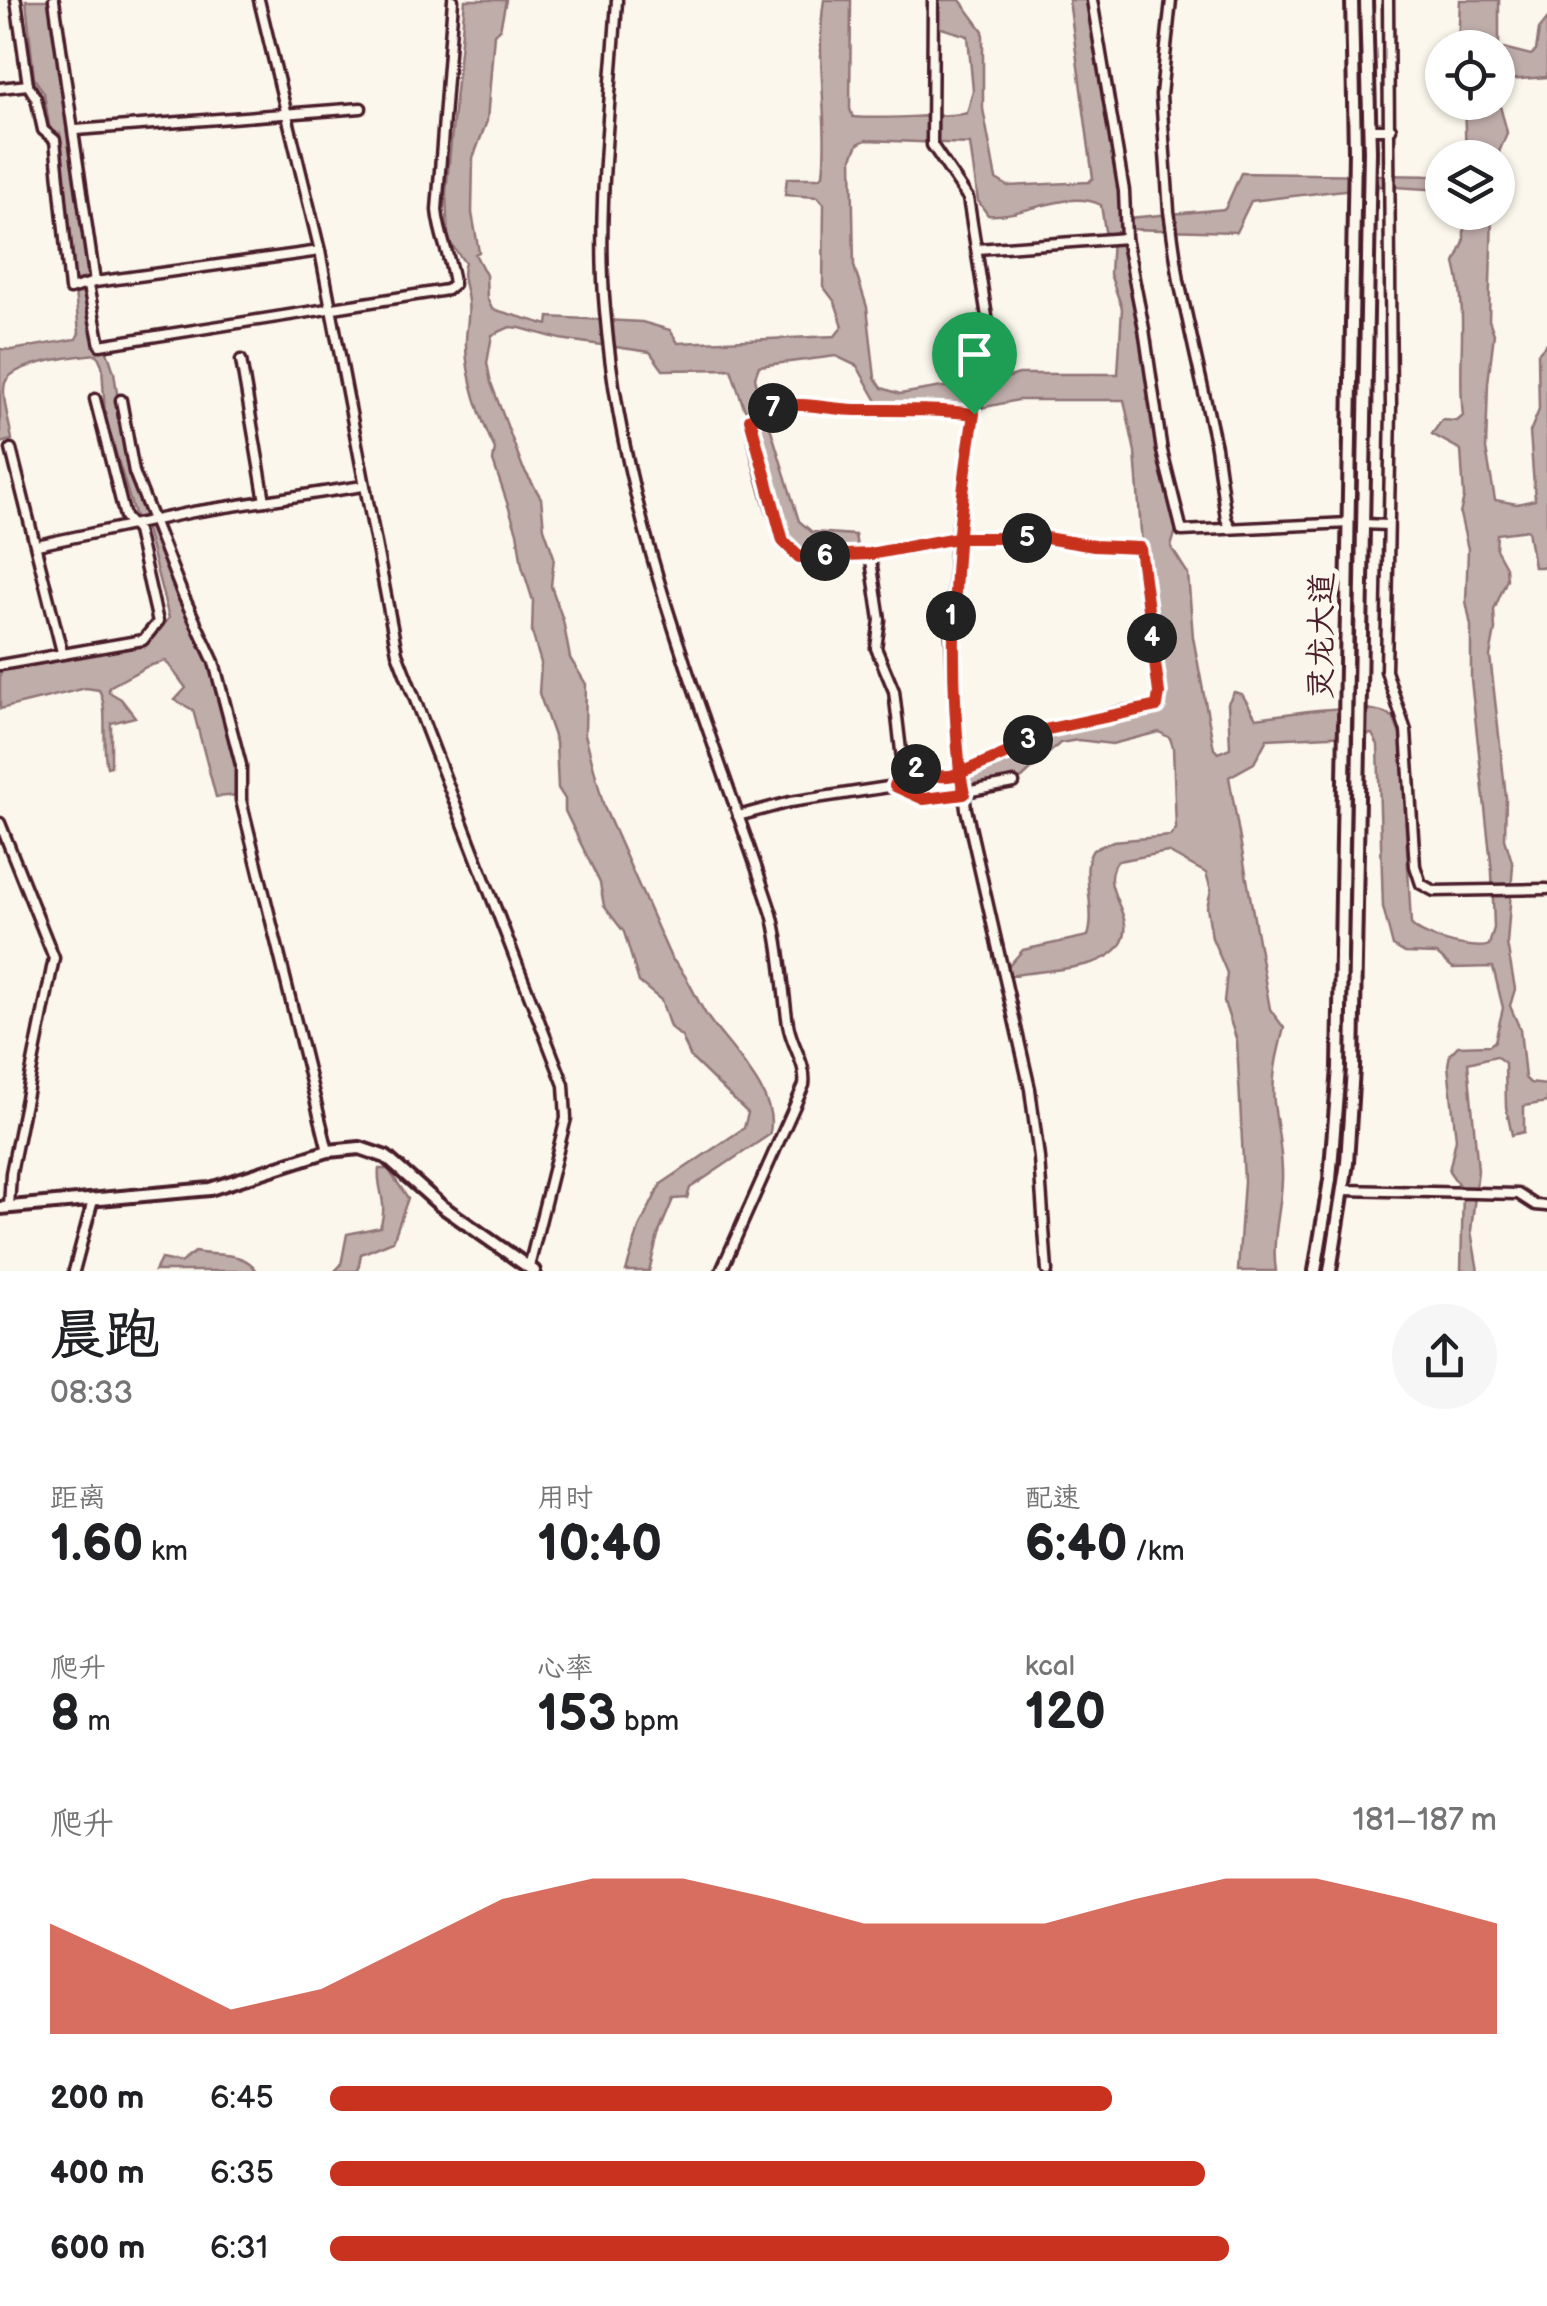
<!DOCTYPE html>
<html lang="zh">
<meta charset="utf-8">
<style>
body{margin:0;font-family:"Balsamiq Sans","LXGW WenKai TC",sans-serif;background:#f6f6f6;color:#202124;height:100vh;display:flex;flex-direction:column;font-size:38px;white-space:nowrap}
*{box-sizing:border-box;margin:0}
p{font-size:32px;color:#757577}
.icon{flex:none;width:55px;height:55px;fill:none;stroke:currentColor;stroke-width:2;stroke-linecap:round;stroke-linejoin:round}
.map{position:relative;height:1271px;overflow:hidden}
.panel{display:flex;flex-direction:column;background:#fff;flex:1}
.panel>*{flex:none}
.fabs{position:absolute;left:1425px;top:30px;display:grid;gap:20px}
.fabs a{display:grid;place-items:center;width:90px;height:90px;border-radius:50%;background:#fff;box-shadow:0 2px 8px #0004;font-size:50px}
.pin{position:absolute;display:grid;place-items:center;width:85px;height:85px;color:#fff;margin:-102px -42px;border-radius:50% 50% 50% 0;rotate:-45deg;box-shadow:0 0 10px #0007}
.pin .icon{rotate:45deg}
.km{position:absolute;width:50px;height:50px;margin:-25px;border-radius:50%;background:#222;color:#fff;font-size:28px;line-height:50px;text-align:center}
.round{display:grid;place-items:center;flex:none;width:105px;height:105px;border-radius:52px;background:#f6f6f6}
.headline{display:flex;align-items:center;justify-content:space-between;height:170px;padding:0 50px}
h1{font-size:55px;font-weight:600;line-height:75px}
.figures{display:grid;grid-template-columns:repeat(3,1fr);gap:15px;height:170px;padding:10px 50px}
.figures div{display:grid;align-content:center}
.figures b{font-size:50px;font-weight:600}
.figures small{font-size:28px;font-weight:400}
.figures p{font-size:28px}
.chart{height:280px;padding:20px 50px}
.chart p{display:flex;justify-content:space-between}
.chart svg{width:100%;height:180px;margin-top:10px;fill:#c8321e;opacity:.7}
ul{padding:0 50px;list-style:none;font-size:32px}
li{display:grid;grid-template-columns:160px 120px 1fr;align-items:center;height:75px}
li i{height:25px;border-radius:12px;background:#c8321e}
.map>svg:first-child{display:block}
.water{fill:#bfadaa;stroke:#907477;stroke-width:2.5;fill-rule:evenodd}
.lines{fill:none;stroke-linecap:round;stroke-linejoin:round}
.minor-casing{stroke:#4a1f2b;stroke-width:15}
.major-casing{stroke:#4a1f2b;stroke-width:18}
.minor{stroke:#fbf7ec;stroke-width:8}
.major{stroke:#fbf7ec;stroke-width:10}
.route-casing{stroke:#fff;stroke-width:20}
.route{stroke:#c8321e;stroke-width:12}
.labels{text-anchor:middle;dominant-baseline:central;stroke-width:10;stroke-linejoin:round;paint-order:stroke}
.street-label{font-size:32px;fill:#4a1f2b;stroke:#fbf7ec}
</style>
<div class="map">
<svg width="1547" height="1271" viewBox="0 0 1547 1271">
<rect width="100%" height="100%" fill="#fbf7ec"/>
<filter id="ink" filterUnits="userSpaceOnUse"><feTurbulence type="fractalNoise" baseFrequency=".01" numOctaves="2"/><feDisplacementMap in="SourceGraphic" scale="20" xChannelSelector="R" yChannelSelector="G"/><feConvolveMatrix kernelMatrix="1 2 1 2 8 2 1 2 1" color-interpolation-filters="sRGB"/></filter>
<g filter="url(#ink)">
<g class="water">
<path d="M26,0H52L73,123L70,139L91,280L88,294L114,372L126,456L182,607L205,648L237,771L238,795L216,797L193,710L175,700L186,688L166,661L148,666L109,687V692L121,699L135,717L111,723V766L107,767C101,744 109,707 99,690L86,688L0,709V667L141,644L152,639L169,618L145,526L136,520L105,416L102,365L97,354C78,356 12,362 5,383C1,397 10,424 12,440L0,443V349L12,350L76,339L79,333L60,133L50,131L44,93L34,78Z"/>
<path d="M465,0H506L500,29L494,34L487,121L473,158L472,213L479,252L475,254L486,275L487,298L492,309L548,325L549,317L642,322L670,330L678,343L835,336L843,326L835,302L823,286L824,204L818,197L785,195L787,178H818L823,175C829,117 815,58 824,0H851L850,109L853,117C865,119 960,116 967,113L973,91L968,36L938,27V0H960L983,31V109L996,179L1008,186L1089,182L1093,178L1069,0H1090L1120,184L1119,237L1136,302L1149,386L1147,400L1154,401L1178,523L1171,547L1188,574L1193,637L1214,749L1218,753L1230,748L1228,703L1234,692L1242,694L1256,718C1290,714 1365,699 1393,717L1401,737L1411,924C1418,936 1476,952 1489,945L1494,928L1492,872L1471,680V626L1466,601L1468,549L1460,514L1464,497L1461,450L1432,434L1442,420L1457,421L1463,416C1457,363 1469,317 1455,263L1464,242V213H1492L1489,320L1494,334L1488,383L1486,449L1495,500L1517,504L1535,500L1530,432L1539,410L1538,353L1547,343V567H1534L1528,530L1497,534L1496,549L1506,567L1507,579L1494,610L1495,630L1490,656L1506,797L1505,839L1513,865L1507,944L1515,989L1510,1006L1520,1029L1525,1078L1530,1083L1547,1085V1102L1524,1106V1132L1512,1135L1506,1107L1505,1063L1496,1056L1468,1063L1478,1170L1471,1231L1478,1271H1461L1463,1191L1449,1171L1456,1139L1448,1065L1450,1054L1458,1046L1490,1045L1495,1041L1503,1008L1493,967L1453,968L1437,954L1405,953L1393,946L1383,907L1378,745L1372,734L1267,739L1254,763L1229,777L1270,1009L1284,1028C1278,1051 1271,1077 1274,1103C1277,1128 1283,1154 1282,1180C1281,1212 1271,1239 1276,1271H1238L1244,1181L1237,1041L1224,1002L1227,973L1212,938L1207,907L1211,890L1206,873L1168,852L1118,861C1095,886 1137,914 1122,942C1105,974 1036,968 1006,977V969L1023,950L1088,936C1097,910 1079,869 1093,850L1113,841L1170,836L1176,829L1173,747L1170,738L1159,732L1112,744L1078,740L1060,743L1022,778L969,791L966,776L1023,751L1043,732L1157,709L1163,703L1144,572L1135,452L1124,400H1018L967,411L931,404L896,407L878,403L857,366L836,356L759,366L755,377L763,418L768,420L799,521L812,532L855,535L858,552L801,554L777,514L757,420L744,408L731,369L663,370L650,352L560,339L520,328L510,327L492,335L487,363L491,383L523,468L541,498L544,528L554,557L551,586L563,620L570,658L586,684L585,734L604,807L671,958C689,976 695,999 709,1019C728,1047 782,1097 769,1135L690,1188L687,1198L673,1199L658,1235L649,1271H626L639,1228L661,1184L744,1128L748,1113L691,1058L682,1037L670,1027L661,1000L639,982L624,932L604,906L600,883L565,811V799L558,788L556,742L539,693L541,663L532,632L533,601L522,566L517,532L493,461L495,449C481,421 465,374 466,342C466,328 470,316 468,302C467,288 460,276 465,263L448,240L446,193ZM866,140L970,144L978,201L988,215C1023,218 1067,188 1101,205L1106,237H1112L1110,274L1122,308L1118,374H1019L978,387H942L900,394L882,388L875,378L867,307L854,266L852,158L858,144Z"/>
<path d="M1460,0H1499V47L1531,55L1536,51L1539,29L1547,19V77L1507,80C1493,101 1503,111 1507,133L1499,152L1503,170L1498,190V158L1466,157L1464,103L1498,102V48L1458,47Z"/>
<path d="M1241,173L1442,176V190L1378,186L1251,201L1236,232L1128,229L1129,218L1225,209Z"/>
<path d="M379,1169H388L408,1198L393,1241L361,1254L358,1271H335L341,1265L347,1234L380,1227C389,1202 376,1188 379,1169Z"/>
<path d="M195,1252C217,1257 243,1250 257,1271H155L161,1259L180,1263Z"/>
</g>
<g class="lines">
<g class="minor-casing">
<g id="minor">
<path d="M16,0L28,85L36,98L43,130L55,140L70,289L95,282L320,251"/>
<path d="M54,0L95,282"/>
<path d="M259,0L320,251L397,653L564,1085L566,1118L529,1267"/>
<path d="M617,0C611,102 596,208 605,310C623,527 705,711 772,914C782,951 782,987 788,1024C791,1045 807,1064 804,1085L721,1271"/>
<path d="M933,0L932,145L968,198L988,323L956,538L951,636L956,732L966,809L1030,1089L1039,1158L1047,1271"/>
<path d="M1092,0L1124,191L1126,238L1144,329L1162,451L1182,531L1349,523"/>
<path d="M1171,0L1161,95L1169,211L1179,281L1216,447L1226,519L1231,528"/>
<path d="M1388,0L1391,408L1386,671L1406,731L1415,866L1421,884L1434,891L1547,889"/>
<path d="M0,88L28,85"/>
<path d="M1369,129H1391"/>
<path d="M76,130L361,108"/>
<path d="M977,249L1126,238"/>
<path d="M88,286L100,345L447,290L454,284C451,258 439,236 437,210L453,0"/>
<path d="M241,360L265,501"/>
<path d="M121,400L134,472L182,593L214,662L241,765V800L328,1151"/>
<path d="M11,449L62,652"/>
<path d="M1363,524L1388,525"/>
<path d="M37,545L193,512L363,486"/>
<path d="M870,554L880,620L876,648L894,691L903,768"/>
<path d="M0,665L143,640L158,622L137,531L125,517L95,399"/>
<path d="M895,786L903,768L948,778L1017,749L1036,733L1124,711L1152,708L1159,701L1140,548L1093,546L1046,538H956L870,554L799,557C775,543 755,448 750,419C763,416 767,409 777,407C803,401 831,410 856,410C897,410 933,409 974,414"/>
<path d="M738,816L790,802L895,786L928,799L1014,783"/>
<path d="M0,823L54,958L11,1173L9,1207"/>
<path d="M1343,1190L1518,1194L1535,1205L1547,1206"/>
<path d="M74,1271L93,1200"/>
</g>
</g>
<g class="major-casing">
<g id="major">
<path d="M0,1208L210,1189L328,1151L360,1148L386,1157L440,1205L534,1271"/>
<path d="M1315,1271L1330,1180L1339,1068L1355,151L1352,0"/>
<path d="M1330,1271L1347,1163L1353,1068L1370,151L1366,0"/>
</g>
</g>
<use href="#minor" class="minor"/>
<use href="#major" class="major"/>
</g>
</g>
<g class="lines" filter="url(#ink)">
<g class="route-casing">
<path id="route" d="M974,414C954,538 948,648 960,773C933,784 925,764 901,769L895,786L924,799L964,794L960,773L1017,749L1044,730L1157,706L1159,693L1140,548L1094,546L1046,538H956L870,554L799,557L783,541L750,419C763,416 767,409 777,407C803,401 831,410 856,410C897,410 934,409 974,414"/>
</g>
<use href="#route" class="route"/>
</g>
<g class="labels">
<g class="street-label">
<text transform="translate(1322 636) rotate(-89)">灵龙大道</text>
</g>
</g>
</svg>
<div class="fabs">
<a><svg class="icon" aria-label="locate" viewBox="0 0 24 24"><circle cx="12" cy="12" r="6"/><path d="M12 2v4M12 18v4M2 12h4M18 12h4"/></svg></a>
<a><svg class="icon" aria-label="layers" viewBox="0 0 24 24"><path d="M12 4l9 5-9 5-9-5zM3 14l9 5 9-5"/></svg></a>
</div>
<div class="pin" style="left:974px;top:414px;background:#1e9e55"><svg class="icon" aria-label="arrive" viewBox="0 0 24 24"><path d="M6 21V4h12l-3 4 3 4H6"/></svg></div>
<b class="km" style="left:951px;top:616px">1</b>
<b class="km" style="left:916px;top:769px">2</b>
<b class="km" style="left:1028px;top:740px">3</b>
<b class="km" style="left:1152px;top:638px">4</b>
<b class="km" style="left:1027px;top:538px">5</b>
<b class="km" style="left:825px;top:556px">6</b>
<b class="km" style="left:773px;top:408px">7</b>
</div>
<section class="panel">
<div class="headline"><div><h1>晨跑</h1><p>08:33</p></div><a class="round"><svg class="icon" aria-label="share" viewBox="0 0 24 24"><path d="M12 15V3M7 8l5-5 5 5M5 13v7h14v-7"/></svg></a></div>
<div class="figures">
<div><p>距离</p><b>1.60<small> km</small></b></div>
<div><p>用时</p><b>10:40</b></div>
<div><p>配速</p><b>6:40<small> /km</small></b></div>
</div>
<div class="figures">
<div><p>爬升</p><b>8<small> m</small></b></div>
<div><p>心率</p><b>153<small> bpm</small></b></div>
<div><p>kcal</p><b>120</b></div>
</div>
<div class="chart"><p><span>爬升</span>181–187 m</p>
<svg viewBox="0 0 160 44" preserveAspectRatio="none"><path d="M0 44V17L10 27L20 38L30 33L40 22L50 11L60 6L70 6L80 11L90 17L100 17L110 17L120 11L130 6L140 6L150 11L160 17V44z"/></svg>
</div>
<ul>
<li><b>200 m</b>6:45<i style="width:67%"></i></li>
<li><b>400 m</b>6:35<i style="width:75%"></i></li>
<li><b>600 m</b>6:31<i style="width:77%"></i></li>
</ul>
</section>
